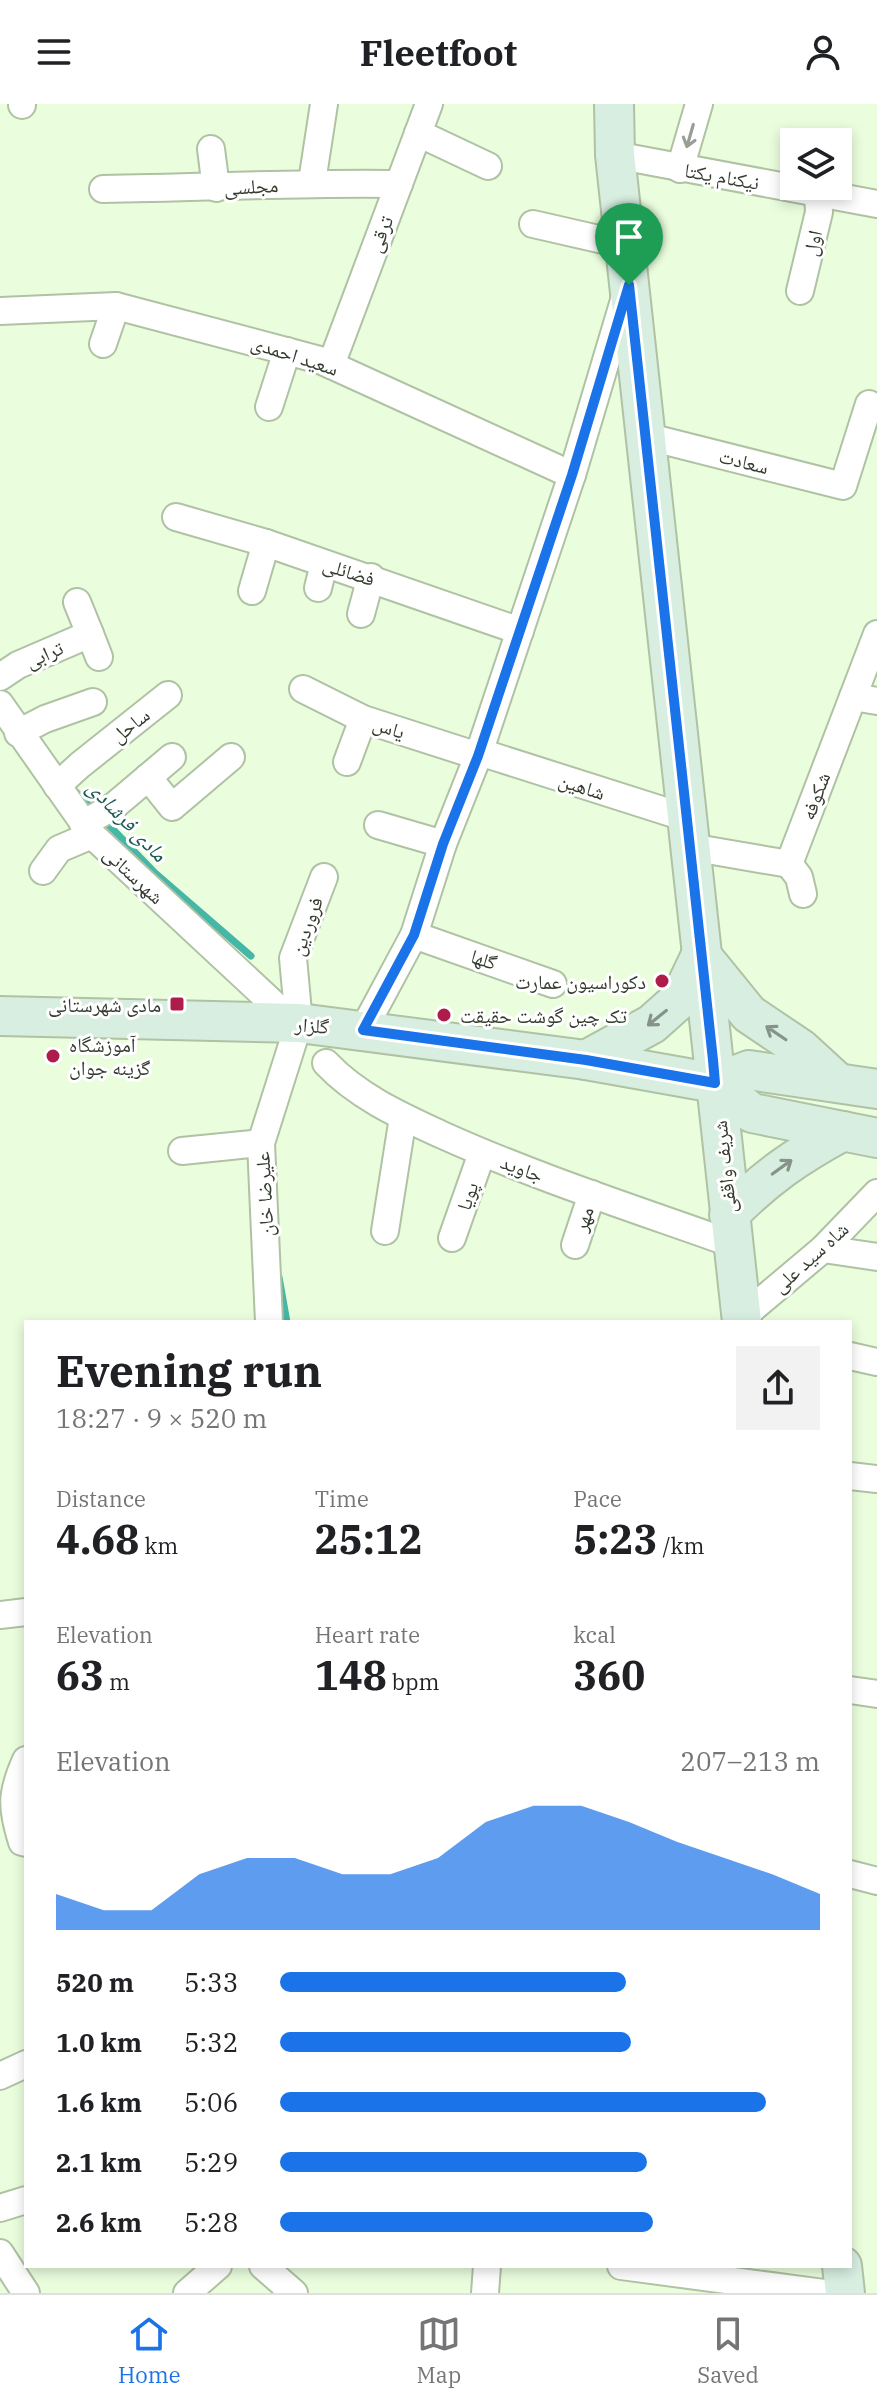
<!DOCTYPE html>
<meta charset="utf-8">
<style>
body{margin:0;font-family:"IBM Plex Serif","Noto Naskh Arabic",serif;background:#f2f2f2;color:#202124;height:100vh;display:flex;flex-direction:column;font-size:30px;white-space:nowrap}
*{box-sizing:border-box;margin:0}
p{font-size:26px;color:#757577}
.icon{flex:none;width:44px;height:44px;fill:none;stroke:currentColor;stroke-width:2;stroke-linecap:round;stroke-linejoin:round}
.map{position:relative;flex:1;overflow:hidden}
.details{position:absolute;left:24px;top:1216px;width:828px;height:948px;display:flex;flex-direction:column;background:#fff;border-radius:0px;box-shadow:0 4px 12px #0003}
.details>*{flex:none}
.tools{position:absolute;left:780px;top:24px;display:grid;gap:16px}
.tools a{display:grid;place-items:center;width:72px;height:72px;border-radius:0px;background:#fff;box-shadow:0 4px 12px #0003;font-size:40px}
.pin{position:absolute;display:grid;place-items:center;width:68px;height:68px;color:#fff;margin:-82px -34px;border-radius:50% 50% 50% 0;rotate:-45deg;box-shadow:0 0 8px #0007}
.pin .icon{rotate:45deg}
.round{display:grid;place-items:center;flex:none;width:84px;height:84px;border-radius:0px;background:#f2f2f2}
.head{display:flex;align-items:center;justify-content:space-between;height:136px;padding:0 32px}
h1{font-size:44px;font-weight:800;line-height:60px}
.stats{display:grid;grid-template-columns:repeat(3,1fr);gap:12px;height:136px;padding:8px 32px}
.stats div{display:grid;align-content:center}
.stats b{font-size:40px;font-weight:800}
.stats small{font-size:22px;font-weight:400}
.stats p{font-size:22px}
.chart{height:224px;padding:16px 32px}
.chart p{display:flex;justify-content:space-between}
.chart svg{width:100%;height:144px;margin-top:8px;fill:#1a73e8;opacity:.7}
ul{padding:0 32px;list-style:none;font-size:26px}
li{display:grid;grid-template-columns:128px 96px 1fr;align-items:center;height:60px}
li i{height:20px;border-radius:10px;background:#1a73e8}
header{display:flex;justify-content:space-between;align-items:center;height:104px;padding:0 32px;background:#fff;font-size:36px;font-weight:800}
.tabs{display:flex;justify-content:space-around;align-items:center;height:112px;border-top:2px solid #e0e0e0;background:#fff;font-size:22px;color:#757577}
.tabs a{display:grid;justify-items:center;gap:4px}
.tabs .selected{color:#1a73e8}
.map>svg:first-child{display:block}
.lines{fill:none;stroke-linecap:round;stroke-linejoin:round}
.stream{stroke:#46b6a7;stroke-width:7}
.minor-casing{stroke:#afc2a4;stroke-width:30}
.secondary-casing{stroke:#afc2a4;stroke-width:42}
.minor{stroke:#fff;stroke-width:26}
.secondary{stroke:#d8eee1;stroke-width:38}
.oneway{stroke:#999d96}
.oneway2{stroke:#869488}
.route-casing{stroke:#fff;stroke-width:16}
.route{stroke:#1a73e8;stroke-width:10}
.poi-dot{fill:#ae1c4c;stroke:#fff;stroke-width:3}
.labels{text-anchor:middle;dominant-baseline:central;stroke-width:6;stroke-linejoin:round;paint-order:stroke}
.street-label{font-size:20px;fill:#333b2e;stroke:#fff}
.poi-label{font-size:20px;fill:#333b2e;stroke:#fff;text-anchor:end}
.water-label{font-size:22px;font-style:italic;fill:#1f5c54;stroke:#fff}
</style>
<header><svg class="icon" aria-label="menu" viewBox="0 0 24 24"><path d="M4 6h16M4 12h16M4 18h16"/></svg>Fleetfoot<svg class="icon" aria-label="person" viewBox="0 0 24 24"><circle cx="12" cy="8" r="4"/><path d="M4 21q1-7 8-7t8 7"/></svg></header>
<div class="map">
<svg width="877" height="2189" viewBox="0 0 877 2189">
<rect width="100%" height="100%" fill="#eafede"/>
<g class="lines">
<g class="stream">
<path d="M75,687L94,706"/>
<path d="M103,715L155,769L251,852"/>
<path d="M279,1173L287,1218"/>
</g>
<g class="minor-casing">
<g id="minor">
<path d="M22,0V1"/>
<path d="M418,29L488,62"/>
<path d="M211,45L216,84"/>
<path d="M615,51L877,100"/>
<path d="M680,65L699,0"/>
<path d="M312,78L324,0"/>
<path d="M103,85C202,84 300,78 399,80"/>
<path d="M533,120L625,141"/>
<path d="M800,187L819,108L818,90"/>
<path d="M0,207L116,202L320,256L572,371"/>
<path d="M103,240L116,202"/>
<path d="M331,261L429,0"/>
<path d="M269,303L287,247"/>
<path d="M645,332L843,382L869,300"/>
<path d="M176,413L266,439L520,527"/>
<path d="M318,484L324,460"/>
<path d="M252,487L266,439"/>
<path d="M361,510L371,473"/>
<path d="M90,530L99,553"/>
<path d="M0,573L18,561L90,530L77,498"/>
<path d="M303,585L363,615L478,652L489,651L687,714"/>
<path d="M853,593L877,597"/>
<path d="M0,600L92,731L294,919"/>
<path d="M18,629L45,615L93,598"/>
<path d="M347,658L363,615"/>
<path d="M148,673L172,703L231,653"/>
<path d="M57,682L80,661L168,591"/>
<path d="M83,720L114,702L172,653"/>
<path d="M378,721L443,740"/>
<path d="M690,743L789,760"/>
<path d="M789,760L877,530"/>
<path d="M789,760L799,773L803,790"/>
<path d="M43,767L59,745L92,731"/>
<path d="M414,831L553,880"/>
<path d="M363,926L414,831L443,740L478,652L572,371L625,193"/>
<path d="M326,959C357,992 399,1011 440,1030C535,1073 635,1105 733,1140"/>
<path d="M182,1047L261,1039"/>
<path d="M385,1127L403,1013"/>
<path d="M452,1134L482,1049"/>
<path d="M575,1141L592,1090"/>
<path d="M823,1145L877,1153"/>
<path d="M741,1214L823,1145L877,1089"/>
<path d="M269,1218L261,1039L299,919L293,854L324,773"/>
<path d="M850,1252L877,1258"/>
<path d="M850,1372L877,1375"/>
<path d="M0,1511L26,1508"/>
<path d="M850,1586L877,1590"/>
<path d="M26,1656C11,1689 11,1703 22,1738L26,1739"/>
<path d="M850,1770L877,1777"/>
<path d="M0,1972L26,1960"/>
<path d="M0,2104L26,2096"/>
<path d="M0,2149L26,2189"/>
<path d="M263,2162L294,2189"/>
<path d="M621,2162L824,2189"/>
<path d="M187,2189L218,2162"/>
<path d="M485,2189L487,2162"/>
</g>
</g>
<g class="secondary-casing">
<g id="secondary">
<path d="M614,0L615,51L742,1218"/>
<path d="M0,912L299,919L586,956L715,979L749,966L877,985"/>
<path d="M586,956L652,920L680,895L701,851L749,910L801,945L837,978"/>
<path d="M715,979L752,1009L877,1034"/>
<path d="M729,1111C766,1073 797,1052 843,1027"/>
<path d="M842,2162L845,2189"/>
</g>
</g>
<use href="#minor" class="minor"/>
<use href="#secondary" class="secondary"/>
</g>
<defs><path id="oneway-shaft" d="M-6 0H5M1.5-3L5.5 0L1.5 3" fill="none" stroke-width="1.6" stroke-linecap="round" stroke-linejoin="round" transform="scale(2)"/></defs>
<use class="oneway" href="#oneway-shaft" transform="translate(690 32) rotate(106)"/>
<g class="oneway2">
<use href="#oneway-shaft" transform="translate(657 914) rotate(141)"/>
<use href="#oneway-shaft" transform="translate(776 929) rotate(-146)"/>
<use href="#oneway-shaft" transform="translate(782 1063) rotate(-36)"/>
</g>
<g class="lines">
<g class="route-casing">
<path id="route" d="M629,181L713,956L715,979L586,956L363,926L414,831L443,740L478,652L572,371Z"/>
</g>
<use href="#route" class="route"/>
</g>
<g class="poi-dot">
<circle cx="662" cy="877" r="8"/>
<rect x="169" y="892" width="16" height="16" rx="4"/>
<circle cx="444" cy="911" r="8"/>
<circle cx="53" cy="952" r="8"/>
</g>
<g class="labels">
<g class="street-label">
<text transform="translate(722 72) rotate(10)">نیکنام یکتا</text>
<text transform="translate(251 82) rotate(-3)">مجلسی</text>
<text transform="translate(380 130) rotate(-69)">ترقی</text>
<text transform="translate(812 139) rotate(-77)">اول</text>
<text transform="translate(295 251) rotate(18)">سعید احمدی</text>
<text transform="translate(744 357) rotate(14)">سعادت</text>
<text transform="translate(349 467) rotate(18)">فضائلی</text>
<text transform="translate(44 550) rotate(-24)">ترابی</text>
<text transform="translate(130 621) rotate(-38)">ساحل</text>
<text transform="translate(389 623) rotate(18)">یاس</text>
<text transform="translate(582 682) rotate(18)">شاهین</text>
<text transform="translate(815 692) rotate(-69)">شکوفه</text>
<text transform="translate(134 771) rotate(43)">شهرستانی</text>
<text transform="translate(306 822) rotate(-70)">فروردین</text>
<text transform="translate(484 855) rotate(19)">گلها</text>
<text transform="translate(312 921) rotate(5)">گلزار</text>
<text transform="translate(724 1063) rotate(-96)">شریف واقفی</text>
<text transform="translate(522 1064) rotate(20)">جاوید</text>
<text transform="translate(264 1090) rotate(-93)">علیرضا خان</text>
<text transform="translate(467 1092) rotate(-71)">پویا</text>
<text transform="translate(583 1115) rotate(-72)">مهر</text>
<text transform="translate(810 1153) rotate(-42)">شاه سید علی</text>
</g>
<g class="poi-label">
<text x="646" y="877">دکوراسیون عمارت</text>
<text x="161" y="900">مادی شهرستانی</text>
<text x="460" y="911" text-anchor="start">تک چین گوشت حقیقت</text>
<text x="69" y="940" text-anchor="start">آموزشگاه<tspan x="69" dy="23">گزینه جوان</tspan></text>
</g>
<g class="water-label">
<text transform="translate(128 716) rotate(46)">مادی فرشادی</text>
</g>
</g>
</svg>
<div class="tools">
<a><svg class="icon" aria-label="layers" viewBox="0 0 24 24"><path d="M12 4l9 5-9 5-9-5zM3 14l9 5 9-5"/></svg></a>
</div>
<div class="pin" style="left:629px;top:181px;background:#1e9e55"><svg class="icon" aria-label="arrive" viewBox="0 0 24 24"><path d="M6 21V4h12l-3 4 3 4H6"/></svg></div>
<section class="details">
<div class="head"><div><h1>Evening run</h1><p>18:27 · 9 × 520 m</p></div><a class="round"><svg class="icon" aria-label="share" viewBox="0 0 24 24"><path d="M12 15V3M7 8l5-5 5 5M5 13v7h14v-7"/></svg></a></div>
<div class="stats">
<div><p>Distance</p><b>4.68<small> km</small></b></div>
<div><p>Time</p><b>25:12</b></div>
<div><p>Pace</p><b>5:23<small> /km</small></b></div>
</div>
<div class="stats">
<div><p>Elevation</p><b>63<small> m</small></b></div>
<div><p>Heart rate</p><b>148<small> bpm</small></b></div>
<div><p>kcal</p><b>360</b></div>
</div>
<div class="chart"><p><span>Elevation</span>207–213 m</p>
<svg viewBox="0 0 160 44" preserveAspectRatio="none"><path d="M0 44V33L10 38L20 38L30 27L40 22L50 22L60 27L70 27L80 22L90 11L100 6L110 6L120 11L130 17L140 22L150 27L160 33V44z"/></svg>
</div>
<ul>
<li><b>520 m</b>5:33<i style="width:64%"></i></li>
<li><b>1.0 km</b>5:32<i style="width:65%"></i></li>
<li><b>1.6 km</b>5:06<i style="width:90%"></i></li>
<li><b>2.1 km</b>5:29<i style="width:68%"></i></li>
<li><b>2.6 km</b>5:28<i style="width:69%"></i></li>
</ul>
</section>
</div>
<nav class="tabs">
<a class="selected"><svg class="icon" aria-label="home" viewBox="0 0 24 24"><path d="M3 11l9-7 9 7M6 9v11h12V9"/></svg>Home</a>
<a><svg class="icon" aria-label="map" viewBox="0 0 24 24"><path d="M3 6l6-2 6 2 6-2v14l-6 2-6-2-6 2zM9 4v14M15 6v14"/></svg>Map</a>
<a><svg class="icon" aria-label="saved" viewBox="0 0 24 24"><path d="M7 4h10v16l-5-4-5 4z"/></svg>Saved</a>
</nav>
